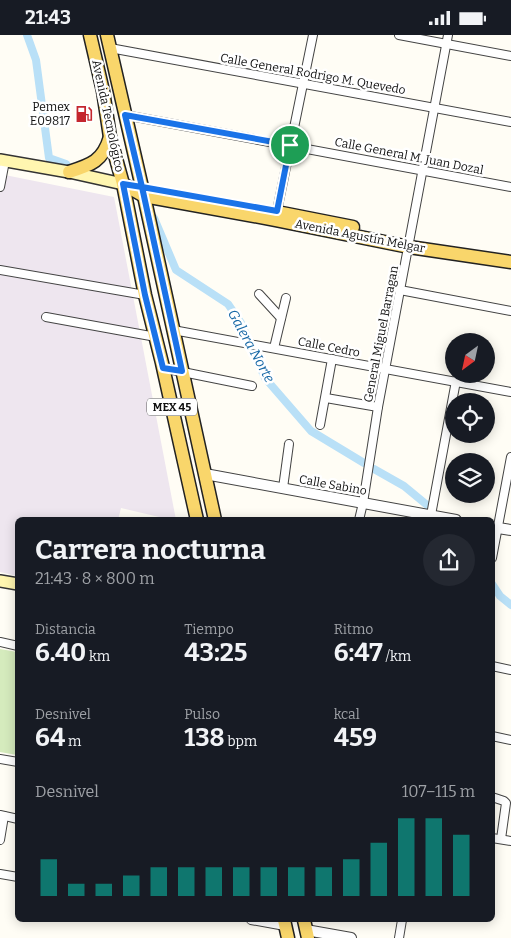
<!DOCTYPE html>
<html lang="es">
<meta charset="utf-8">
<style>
body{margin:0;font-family:Bitter,serif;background:#242831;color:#f1f3f6;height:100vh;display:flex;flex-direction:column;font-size:19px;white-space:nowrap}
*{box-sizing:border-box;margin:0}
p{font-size:16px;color:#9ea1a6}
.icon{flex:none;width:28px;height:28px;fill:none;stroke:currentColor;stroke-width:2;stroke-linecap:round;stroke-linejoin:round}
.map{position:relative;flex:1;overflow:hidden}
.panel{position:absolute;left:15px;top:482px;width:480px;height:405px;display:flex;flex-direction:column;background:#171b24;border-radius:8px;box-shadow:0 2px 12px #0003}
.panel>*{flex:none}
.needle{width:32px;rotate:213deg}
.buttons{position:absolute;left:445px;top:298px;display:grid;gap:10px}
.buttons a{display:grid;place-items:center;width:50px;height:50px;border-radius:50%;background:#171b24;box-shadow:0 2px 12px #0003;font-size:25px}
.pin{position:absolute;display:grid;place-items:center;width:42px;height:42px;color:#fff;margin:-21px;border:2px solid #fff;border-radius:50%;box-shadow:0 1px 5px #0007}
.round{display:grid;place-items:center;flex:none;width:52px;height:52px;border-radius:26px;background:#242831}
.overview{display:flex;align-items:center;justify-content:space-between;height:85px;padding:0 20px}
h1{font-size:28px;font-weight:700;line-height:38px}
.figures{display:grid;grid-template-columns:repeat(3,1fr);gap:8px;height:85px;padding:5px 20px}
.figures div{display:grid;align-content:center}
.figures b{font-size:25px;font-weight:700}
.figures small{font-size:14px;font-weight:400}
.figures p{font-size:14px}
.chart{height:140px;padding:10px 20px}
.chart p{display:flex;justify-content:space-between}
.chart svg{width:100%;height:90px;margin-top:5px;stroke:#0f766e;stroke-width:6}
.status{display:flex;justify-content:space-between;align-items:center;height:35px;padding:0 25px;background:#171b24;direction:ltr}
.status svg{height:14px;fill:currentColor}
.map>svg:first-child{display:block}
.industrial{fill:#eee6ef}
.green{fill:#d5ebbd}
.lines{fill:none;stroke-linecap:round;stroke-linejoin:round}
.canal{stroke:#b9e0f7;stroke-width:8}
.minor-casing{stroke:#444;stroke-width:10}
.tertiary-casing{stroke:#444;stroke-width:12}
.secondary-casing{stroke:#333;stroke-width:14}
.primary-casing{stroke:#222;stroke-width:15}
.minor{stroke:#fff;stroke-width:8}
.tertiary{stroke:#fff;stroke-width:10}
.secondary{stroke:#fff6b0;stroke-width:11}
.primary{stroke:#f9d66b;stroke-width:12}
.route-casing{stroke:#fff;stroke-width:10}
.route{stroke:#1a73e8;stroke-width:6}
.labels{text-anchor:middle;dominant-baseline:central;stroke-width:5;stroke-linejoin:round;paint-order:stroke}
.shield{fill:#fff;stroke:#585858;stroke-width:1}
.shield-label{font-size:11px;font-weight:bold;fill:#111}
.street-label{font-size:12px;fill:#111;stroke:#fff}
.poi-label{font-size:12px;fill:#111;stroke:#fff;text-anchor:end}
.water-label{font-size:14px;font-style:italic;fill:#1768a6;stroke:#fff}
</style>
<div class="status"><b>21:43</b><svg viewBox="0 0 49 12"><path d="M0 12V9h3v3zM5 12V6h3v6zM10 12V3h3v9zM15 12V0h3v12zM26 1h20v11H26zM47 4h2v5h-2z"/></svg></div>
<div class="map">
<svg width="511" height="903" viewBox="0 0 511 903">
<rect width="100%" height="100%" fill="#fffdf5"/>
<path class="industrial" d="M0,139L114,162L176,485H172L121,473L118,485H18L17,541L0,537Z"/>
<path class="green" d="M0,614L17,617V720L0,717Z"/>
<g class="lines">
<g class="canal">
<path d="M27,0L36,25L49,123L66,129"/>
<path d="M154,183L176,235L228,269L241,288L265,343L311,396L364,428"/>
<path d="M374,434L404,451L427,470"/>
<path d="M492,549L500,561L511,570"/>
</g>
<g class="minor-casing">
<g id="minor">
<path d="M399,0L511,21"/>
<path d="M110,13L511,87"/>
<path d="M125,80L511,152"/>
<path d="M0,152L5,126"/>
<path d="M277,176L313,0"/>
<path d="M0,235L145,260"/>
<path d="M400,255L511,276"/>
<path d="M259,259L281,283"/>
<path d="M46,282L156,302"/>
<path d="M173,295L511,357"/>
<path d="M274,313L286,263"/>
<path d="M163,333L252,351"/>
<path d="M326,363L378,372"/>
<path d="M320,390L332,324"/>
<path d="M283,453L289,409"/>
<path d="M431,480L456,346"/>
<path d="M359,485L363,468L378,372L448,0"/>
<path d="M492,523L511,422"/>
<path d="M0,607L18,611"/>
<path d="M492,631L511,635"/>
<path d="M492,701L511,705"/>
<path d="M0,724L18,727"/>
<path d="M492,762L504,766L506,768L501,804"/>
<path d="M0,780L18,784"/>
<path d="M492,803L511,806"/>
<path d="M0,805L4,781"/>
<path d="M0,839L18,842"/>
<path d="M251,885L285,891"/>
<path d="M399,903L402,885"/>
</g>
</g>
<g class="tertiary-casing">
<g id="tertiary">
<path d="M205,439L456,485"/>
<path d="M492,492L511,495"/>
<path d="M306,895L351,903"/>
</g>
</g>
<g class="secondary-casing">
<g id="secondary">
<path d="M0,125L69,137L123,149"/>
<path d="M0,546L18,549"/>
</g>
</g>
<g class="primary-casing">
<g id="primary">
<path d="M90,0L103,56L110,102L123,149L145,260L162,328L197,485"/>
<path d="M107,0L144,161L215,485"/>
<path d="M69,137C91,130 103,126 110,102"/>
<path d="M123,149L144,161L276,185L409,212L511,227"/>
<path d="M277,177L353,192"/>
<path d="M284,885L288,903"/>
<path d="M304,885L308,903"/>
</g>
</g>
<use href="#minor" class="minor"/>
<use href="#tertiary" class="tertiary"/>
<use href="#secondary" class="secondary"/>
<use href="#primary" class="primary"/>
</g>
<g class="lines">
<g class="route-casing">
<path id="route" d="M290,110L277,176L142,152L182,336L163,333L145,260L123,149L142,152L125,80L290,110"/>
</g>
<use href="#route" class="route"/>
</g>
<defs>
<g id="fuel-bare" transform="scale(1.35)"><path d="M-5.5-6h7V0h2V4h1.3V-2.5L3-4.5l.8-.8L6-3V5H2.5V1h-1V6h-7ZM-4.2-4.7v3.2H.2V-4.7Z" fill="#c4262e" stroke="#fff" stroke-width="2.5" paint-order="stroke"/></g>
</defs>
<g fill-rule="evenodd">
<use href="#fuel-bare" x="84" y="79"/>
</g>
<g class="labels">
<rect class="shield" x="147" y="363.5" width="50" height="17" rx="4"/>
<g class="shield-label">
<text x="172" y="372">MEX 45</text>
</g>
<g class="street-label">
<text transform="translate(313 39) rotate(10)">Calle General Rodrigo M. Quevedo</text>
<text transform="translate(108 81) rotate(78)">Avenida Tecnológico</text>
<text transform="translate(409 121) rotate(11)">Calle General M. Juan Dozal</text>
<text transform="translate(360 201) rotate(11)">Avenida Agustín Melgar</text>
<text transform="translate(381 299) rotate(-79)">General Miguel Barragan</text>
<text transform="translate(329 312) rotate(11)">Calle Cedro</text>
<text transform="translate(333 450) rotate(10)">Calle Sabino</text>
</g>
<g class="poi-label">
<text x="70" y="72">Pemex<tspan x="70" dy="14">E09817</tspan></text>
</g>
<g class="water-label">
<text transform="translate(251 311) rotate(61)">Galera Norte</text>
</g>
</g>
</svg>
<div class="buttons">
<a><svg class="needle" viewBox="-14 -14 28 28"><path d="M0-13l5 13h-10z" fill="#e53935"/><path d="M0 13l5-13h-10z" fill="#9ea1a6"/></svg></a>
<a><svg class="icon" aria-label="locate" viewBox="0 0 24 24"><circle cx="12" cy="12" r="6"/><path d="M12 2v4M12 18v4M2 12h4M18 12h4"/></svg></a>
<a><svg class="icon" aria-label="layers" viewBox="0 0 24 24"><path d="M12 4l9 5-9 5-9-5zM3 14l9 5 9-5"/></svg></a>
</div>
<div class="pin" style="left:290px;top:110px;background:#1e9e55"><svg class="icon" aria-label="arrive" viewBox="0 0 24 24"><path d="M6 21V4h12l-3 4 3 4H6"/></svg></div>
<section class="panel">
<div class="overview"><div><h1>Carrera nocturna</h1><p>21:43 · 8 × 800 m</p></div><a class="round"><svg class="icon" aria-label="share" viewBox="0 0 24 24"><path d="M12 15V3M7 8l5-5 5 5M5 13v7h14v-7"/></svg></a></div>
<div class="figures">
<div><p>Distancia</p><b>6.40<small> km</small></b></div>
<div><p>Tiempo</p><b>43:25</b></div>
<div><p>Ritmo</p><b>6:47<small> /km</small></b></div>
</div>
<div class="figures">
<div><p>Desnivel</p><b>64<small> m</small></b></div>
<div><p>Pulso</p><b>138<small> bpm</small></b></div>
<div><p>kcal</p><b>459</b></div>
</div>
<div class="chart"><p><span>Desnivel</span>107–115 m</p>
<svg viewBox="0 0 160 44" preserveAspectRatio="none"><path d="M5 44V26M15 44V38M25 44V38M35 44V34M45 44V30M55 44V30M65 44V30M75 44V30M85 44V30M95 44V30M105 44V30M115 44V26M125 44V18M135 44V6M145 44V6M155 44V14"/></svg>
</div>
</section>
</div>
